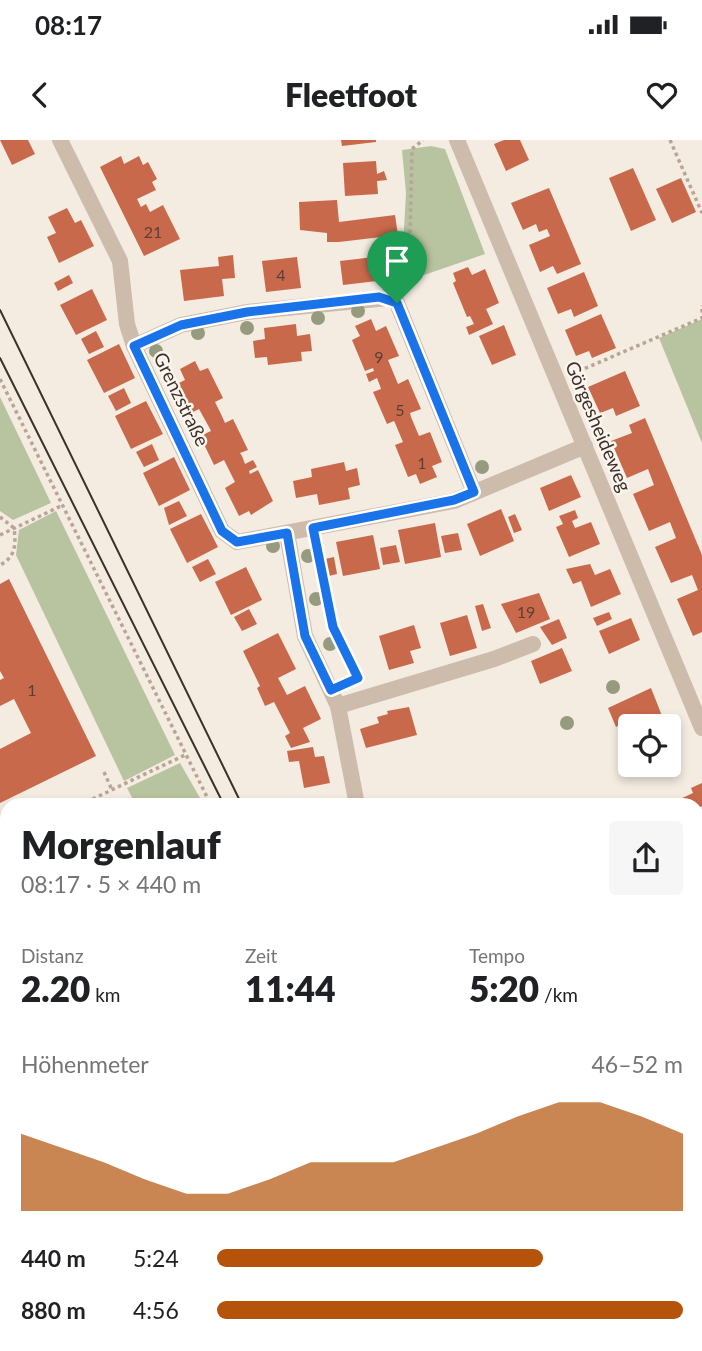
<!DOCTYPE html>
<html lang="de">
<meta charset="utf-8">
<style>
body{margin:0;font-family:Lato,sans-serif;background:#f6f6f6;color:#202124;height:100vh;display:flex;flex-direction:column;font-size:26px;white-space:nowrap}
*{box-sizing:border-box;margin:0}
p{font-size:23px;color:#757577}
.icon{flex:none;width:38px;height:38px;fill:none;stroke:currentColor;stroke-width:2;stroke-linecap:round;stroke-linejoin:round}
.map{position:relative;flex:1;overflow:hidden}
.panel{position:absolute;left:0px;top:658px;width:704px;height:553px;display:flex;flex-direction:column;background:#fff;border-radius:21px 21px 0 0;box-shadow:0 4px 10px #0003}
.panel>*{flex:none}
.buttons{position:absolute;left:618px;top:574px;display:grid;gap:14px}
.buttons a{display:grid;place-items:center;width:63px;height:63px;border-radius:7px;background:#fff;box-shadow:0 4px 10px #0003;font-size:35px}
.pin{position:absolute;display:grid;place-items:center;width:60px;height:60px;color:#fff;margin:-72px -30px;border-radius:50% 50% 50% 0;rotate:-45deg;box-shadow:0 0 7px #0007}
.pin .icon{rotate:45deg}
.round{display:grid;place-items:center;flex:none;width:74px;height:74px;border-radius:7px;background:#f6f6f6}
.headline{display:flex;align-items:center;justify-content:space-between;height:119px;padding:0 21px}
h1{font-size:38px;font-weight:800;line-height:52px}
.stats{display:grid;grid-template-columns:repeat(3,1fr);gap:10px;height:119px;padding:7px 21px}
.stats div{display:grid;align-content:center}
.stats b{font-size:35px;font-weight:800}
.stats small{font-size:19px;font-weight:400}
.stats p{font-size:19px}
.chart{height:196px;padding:14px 21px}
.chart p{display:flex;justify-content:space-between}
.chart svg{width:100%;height:126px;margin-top:7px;fill:#b45309;opacity:.7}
ul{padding:0 21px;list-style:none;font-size:23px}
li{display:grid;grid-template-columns:112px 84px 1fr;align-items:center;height:52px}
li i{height:18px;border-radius:9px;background:#b45309}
.status{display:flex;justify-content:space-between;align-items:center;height:49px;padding:0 35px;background:#fff;direction:ltr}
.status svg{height:19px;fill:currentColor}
header{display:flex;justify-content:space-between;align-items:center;height:91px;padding:0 21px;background:#fff;font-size:32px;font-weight:800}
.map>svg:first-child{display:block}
.green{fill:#b8c4a0}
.building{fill:#c8694b}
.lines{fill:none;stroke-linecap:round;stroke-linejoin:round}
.path{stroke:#b9a596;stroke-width:3.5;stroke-dasharray:3.5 3.5;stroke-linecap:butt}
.lane{stroke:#cdbbac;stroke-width:8}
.street{stroke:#cdbbac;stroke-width:16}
.tram{stroke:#3b302b;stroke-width:2}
.tree{fill:#969b7f}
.route-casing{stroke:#fff;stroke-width:14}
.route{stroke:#1a73e8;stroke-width:9}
.labels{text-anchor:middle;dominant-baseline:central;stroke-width:5;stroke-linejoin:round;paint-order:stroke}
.number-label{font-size:16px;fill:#5e3e33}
.street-label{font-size:19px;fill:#3b302b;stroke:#fbf5ee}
</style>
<div class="status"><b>08:17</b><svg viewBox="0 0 49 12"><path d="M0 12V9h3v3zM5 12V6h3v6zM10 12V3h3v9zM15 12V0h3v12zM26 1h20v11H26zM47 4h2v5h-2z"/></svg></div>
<header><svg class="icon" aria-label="back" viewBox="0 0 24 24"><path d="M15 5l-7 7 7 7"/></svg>Fleetfoot<svg class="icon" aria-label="heart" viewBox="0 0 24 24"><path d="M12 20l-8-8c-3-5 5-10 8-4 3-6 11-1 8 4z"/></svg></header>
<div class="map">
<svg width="702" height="1211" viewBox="0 0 702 1211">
<rect width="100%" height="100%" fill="#f4ebe1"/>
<g class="green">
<path d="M431,6L445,9L485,114L401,143L406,53L402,10Z"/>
<path d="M702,179V303L659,198Z"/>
<path d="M0,257L51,363L13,380L0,371Z"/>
<path d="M56,371L175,615L124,641L16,415L19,390Z"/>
<path d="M180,623L204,665H136L127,648Z"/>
</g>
<g class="building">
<path d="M0,0H28L35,14L12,25Z"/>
<path d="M341,0H376V2L342,6Z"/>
<path d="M504,0H520L529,20L506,31L494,4Z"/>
<path d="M121,16L124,24L139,16L143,25L148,22L157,39L152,42L156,50L137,59L141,67L146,64L150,72L163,65L180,99L144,116L100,27Z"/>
<path d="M376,21L377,34L384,31L387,40L377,41L378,54L345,56L343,23Z"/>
<path d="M633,28L656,80L631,91L609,38Z"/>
<path d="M681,38L696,72L672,83L656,49Z"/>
<path d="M549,48L581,124L557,134L553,126L540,132L529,105L550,96L547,89L539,92L536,84L523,90L511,63Z"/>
<path d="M337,60L339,82L395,75L398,95L339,102H327V93L300,90L299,62Z"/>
<path d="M67,68L75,83L81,80L94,106L59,123L47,97L56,93L48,77Z"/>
<path d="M393,107L395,124L387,125L385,108Z"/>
<path d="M233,115L235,138L222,139L224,156L184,161L180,130L219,126L218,117Z"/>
<path d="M297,117L301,148L266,152L262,121Z"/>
<path d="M374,117L377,141L343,145L340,121Z"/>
<path d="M468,127L472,135L485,129L499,163L486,169L493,184L469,195L466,187L474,184L470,176L467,177L453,143L456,141L453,133Z"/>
<path d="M584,132L598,166L574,177L571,169L558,174L547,148Z"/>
<path d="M69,135L73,143L58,151L54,143Z"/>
<path d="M92,149L107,180L76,195L60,165Z"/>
<path d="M601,174L616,208L592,218L589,211L576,216L565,190Z"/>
<path d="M371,179L376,191L386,186L399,216L388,220L398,244L408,239L421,269L410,273L411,277L419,296L430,292L442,322L432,326L437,337L420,344L416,334L408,337L395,305L403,302L395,283L394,281L387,284L373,252L381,249L380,246L377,238L369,242L366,234L374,231L373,228L365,231L352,200L360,196L355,186Z"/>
<path d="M296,184L297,196L310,194L312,211L301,212L302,221L268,225L267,217L255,218L253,201L265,199L264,188Z"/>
<path d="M504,185L516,215L492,225L479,196Z"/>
<path d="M96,191L104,207L89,214L81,199Z"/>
<path d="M119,204L135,238L104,253L87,220Z"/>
<path d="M195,221L200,231L208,228L223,258L215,262L220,272L225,283L233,279L248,310L240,313L242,316L245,324L253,320L257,327L249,331L250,334L258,330L273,361L251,375L249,371L239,376L225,348L235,342L224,320L214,325L200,296L211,291L209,287L199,269L189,274L175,245L185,240L180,229Z"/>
<path d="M625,231L640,266L616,276L613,268L600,273L588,247Z"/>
<path d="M124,248L131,263L116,271L108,256Z"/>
<path d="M146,261L163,294L131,309L115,276Z"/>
<path d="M645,278L702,415V492L693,496L677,459L698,450L692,435L671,443L655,407L676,398L670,382L649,391L633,354L654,345L648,329L627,338L611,301L632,293L629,285Z"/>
<path d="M152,304L159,320L144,327L136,312Z"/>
<path d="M174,317L190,350L159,366L143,333Z"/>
<path d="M344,322L346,331L357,328L360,345L348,348L350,359L319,365L317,354L296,358L293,341L312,337L311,329Z"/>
<path d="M571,335L581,357L549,371L540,348Z"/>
<path d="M179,361L187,376L169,385L164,368Z"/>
<path d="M501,369L514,401L480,416L467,384Z"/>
<path d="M575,370L578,378L572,381L575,388L591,382L600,404L569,417L556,387L563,384L559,376Z"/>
<path d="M201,374L218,407L187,423L170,389Z"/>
<path d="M515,374L522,390L514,393L508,377Z"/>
<path d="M435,383L441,417L405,424L398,390Z"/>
<path d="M458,393L462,410L445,413L441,396Z"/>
<path d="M373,395L380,429L343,436L336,402Z"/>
<path d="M396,405L400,422L383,425L380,408Z"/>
<path d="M334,417L337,434L329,436L325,419Z"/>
<path d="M208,419L216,434L200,442L192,427Z"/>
<path d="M590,424L595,435L610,429L621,454L591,467L581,441L573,444L566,429Z"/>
<path d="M246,427L262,460L231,475L215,442Z"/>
<path d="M9,439L96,616L0,663V609L31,593L14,559L0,566V540L4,538L0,531V444Z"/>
<path d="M539,453L550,479L516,493L501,464Z"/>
<path d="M483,464L491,488L482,491L475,466Z"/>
<path d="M249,469L257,484L242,491L234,477Z"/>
<path d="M609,472L612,479L597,486L593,478Z"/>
<path d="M467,475L477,508L450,516L440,483Z"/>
<path d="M631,478L640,500L609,514L599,491Z"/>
<path d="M559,479L567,498L552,505L540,487Z"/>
<path d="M414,485L421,508L410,511L414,523L389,530L379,496Z"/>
<path d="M278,493L296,529L278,538L287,555L305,546L321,579L303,588L310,602L291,608L285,596L290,593L274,562L265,566L257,548L260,546L243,511Z"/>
<path d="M562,508L572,531L540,544L531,521Z"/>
<path d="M651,548L666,586H630V592L626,581L616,587L608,568Z"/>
<path d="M409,567L417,595L366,608L360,589L379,583L377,577L388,574L387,571Z"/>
<path d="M668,588L675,607L668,610Z"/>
<path d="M313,607L315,617L324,616L330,643L304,648L299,621L289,622L287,611Z"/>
<path d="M677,612L681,620L659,629L657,625H668V615Z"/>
<path d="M702,643V666L696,669V665H667L693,653L691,648Z"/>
<path d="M7,727V794L0,798V751L3,750L0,730Z"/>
<path d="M696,737L702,750V768L696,770Z"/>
<path d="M696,823L702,836V859L696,861Z"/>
<path d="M170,1204H243L272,1210L160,1211Z"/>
<path d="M375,1204H395L385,1211H380Z"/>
<path d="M408,1204H454L459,1211H413Z"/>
</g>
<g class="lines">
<g class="path">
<path d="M670,0L702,73"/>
<path d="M405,148L409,139L412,9L423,0"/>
<path d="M572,234L702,178V165"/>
<path d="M0,239L211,665"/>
<path d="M0,377L14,388C16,404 16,417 0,425"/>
<path d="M0,395L61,366"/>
<path d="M316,404L333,487L358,539L345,544"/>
<path d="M104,632L112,650"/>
<path d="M26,659L29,665"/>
<path d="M80,665L185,615"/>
<path d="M0,851L7,864"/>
</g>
<g class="lane">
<path d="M0,838L7,834"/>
<path d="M0,1029L7,1039"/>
</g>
<g class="street">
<path d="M60,0L120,121L127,184L134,206L222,391L237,402L454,361L585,306"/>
<path d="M457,0L702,588"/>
<path d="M134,206L181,185L247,172L388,158L397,163L474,352"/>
<path d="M287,393L305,496L338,566L357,665"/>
<path d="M338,566L494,519L533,504"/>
<path d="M696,713L702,710"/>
<path d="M0,903L7,917"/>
<path d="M0,958L7,957"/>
<path d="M319,1204L324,1211"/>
</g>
<g class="tram">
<path d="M0,170L242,665"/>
<path d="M0,218L224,665"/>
<path d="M492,1204L496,1211"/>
<path d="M507,1204L511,1211"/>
</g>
</g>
<g class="tree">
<circle cx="358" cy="171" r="7"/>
<circle cx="318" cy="178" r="7"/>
<circle cx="247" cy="188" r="7"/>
<circle cx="198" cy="193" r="7"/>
<circle cx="156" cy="211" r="7"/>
<circle cx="482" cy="327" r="7"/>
<circle cx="273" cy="406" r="7"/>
<circle cx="308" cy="416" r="7"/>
<circle cx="316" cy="459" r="7"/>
<circle cx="330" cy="504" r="7"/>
<circle cx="613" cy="547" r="7"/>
<circle cx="567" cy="583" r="7"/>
</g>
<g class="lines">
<g class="route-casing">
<path id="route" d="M379,157L397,163L474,352L454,360L313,388L333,487L358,538L331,550L305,496L287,393L237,402L222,391L134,206L181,185L247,172Z"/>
</g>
<use href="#route" class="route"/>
</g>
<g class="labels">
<g class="number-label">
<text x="153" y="91">21</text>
<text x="281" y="134">4</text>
<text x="379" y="216">9</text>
<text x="400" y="269">5</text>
<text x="422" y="322">1</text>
<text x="526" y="471">19</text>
<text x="32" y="549">1</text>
</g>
<g class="street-label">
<text transform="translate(182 259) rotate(64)">Grenzstraße</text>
<text transform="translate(599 286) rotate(67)">Görgesheideweg</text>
</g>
</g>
</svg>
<div class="buttons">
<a><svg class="icon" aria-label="locate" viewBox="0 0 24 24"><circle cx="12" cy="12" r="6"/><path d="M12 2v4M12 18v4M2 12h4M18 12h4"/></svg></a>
</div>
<div class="pin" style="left:397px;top:163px;background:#1e9e55"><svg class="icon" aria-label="arrive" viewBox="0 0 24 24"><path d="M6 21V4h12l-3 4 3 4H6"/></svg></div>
<section class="panel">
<div class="headline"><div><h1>Morgenlauf</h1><p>08:17 · 5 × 440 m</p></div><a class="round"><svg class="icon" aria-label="share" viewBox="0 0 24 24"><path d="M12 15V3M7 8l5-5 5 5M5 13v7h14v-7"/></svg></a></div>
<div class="stats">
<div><p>Distanz</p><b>2.20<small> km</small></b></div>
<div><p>Zeit</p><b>11:44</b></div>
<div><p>Tempo</p><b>5:20<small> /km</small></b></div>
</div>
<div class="chart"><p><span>Höhenmeter</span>46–52 m</p>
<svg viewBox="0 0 160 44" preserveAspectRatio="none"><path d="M0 44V17L10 22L20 27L30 33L40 38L50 38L60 33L70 27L80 27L90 27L100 22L110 17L120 11L130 6L140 6L150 11L160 17V44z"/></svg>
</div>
<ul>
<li><b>440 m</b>5:24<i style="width:70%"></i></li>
<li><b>880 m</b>4:56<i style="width:100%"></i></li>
</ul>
</section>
</div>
